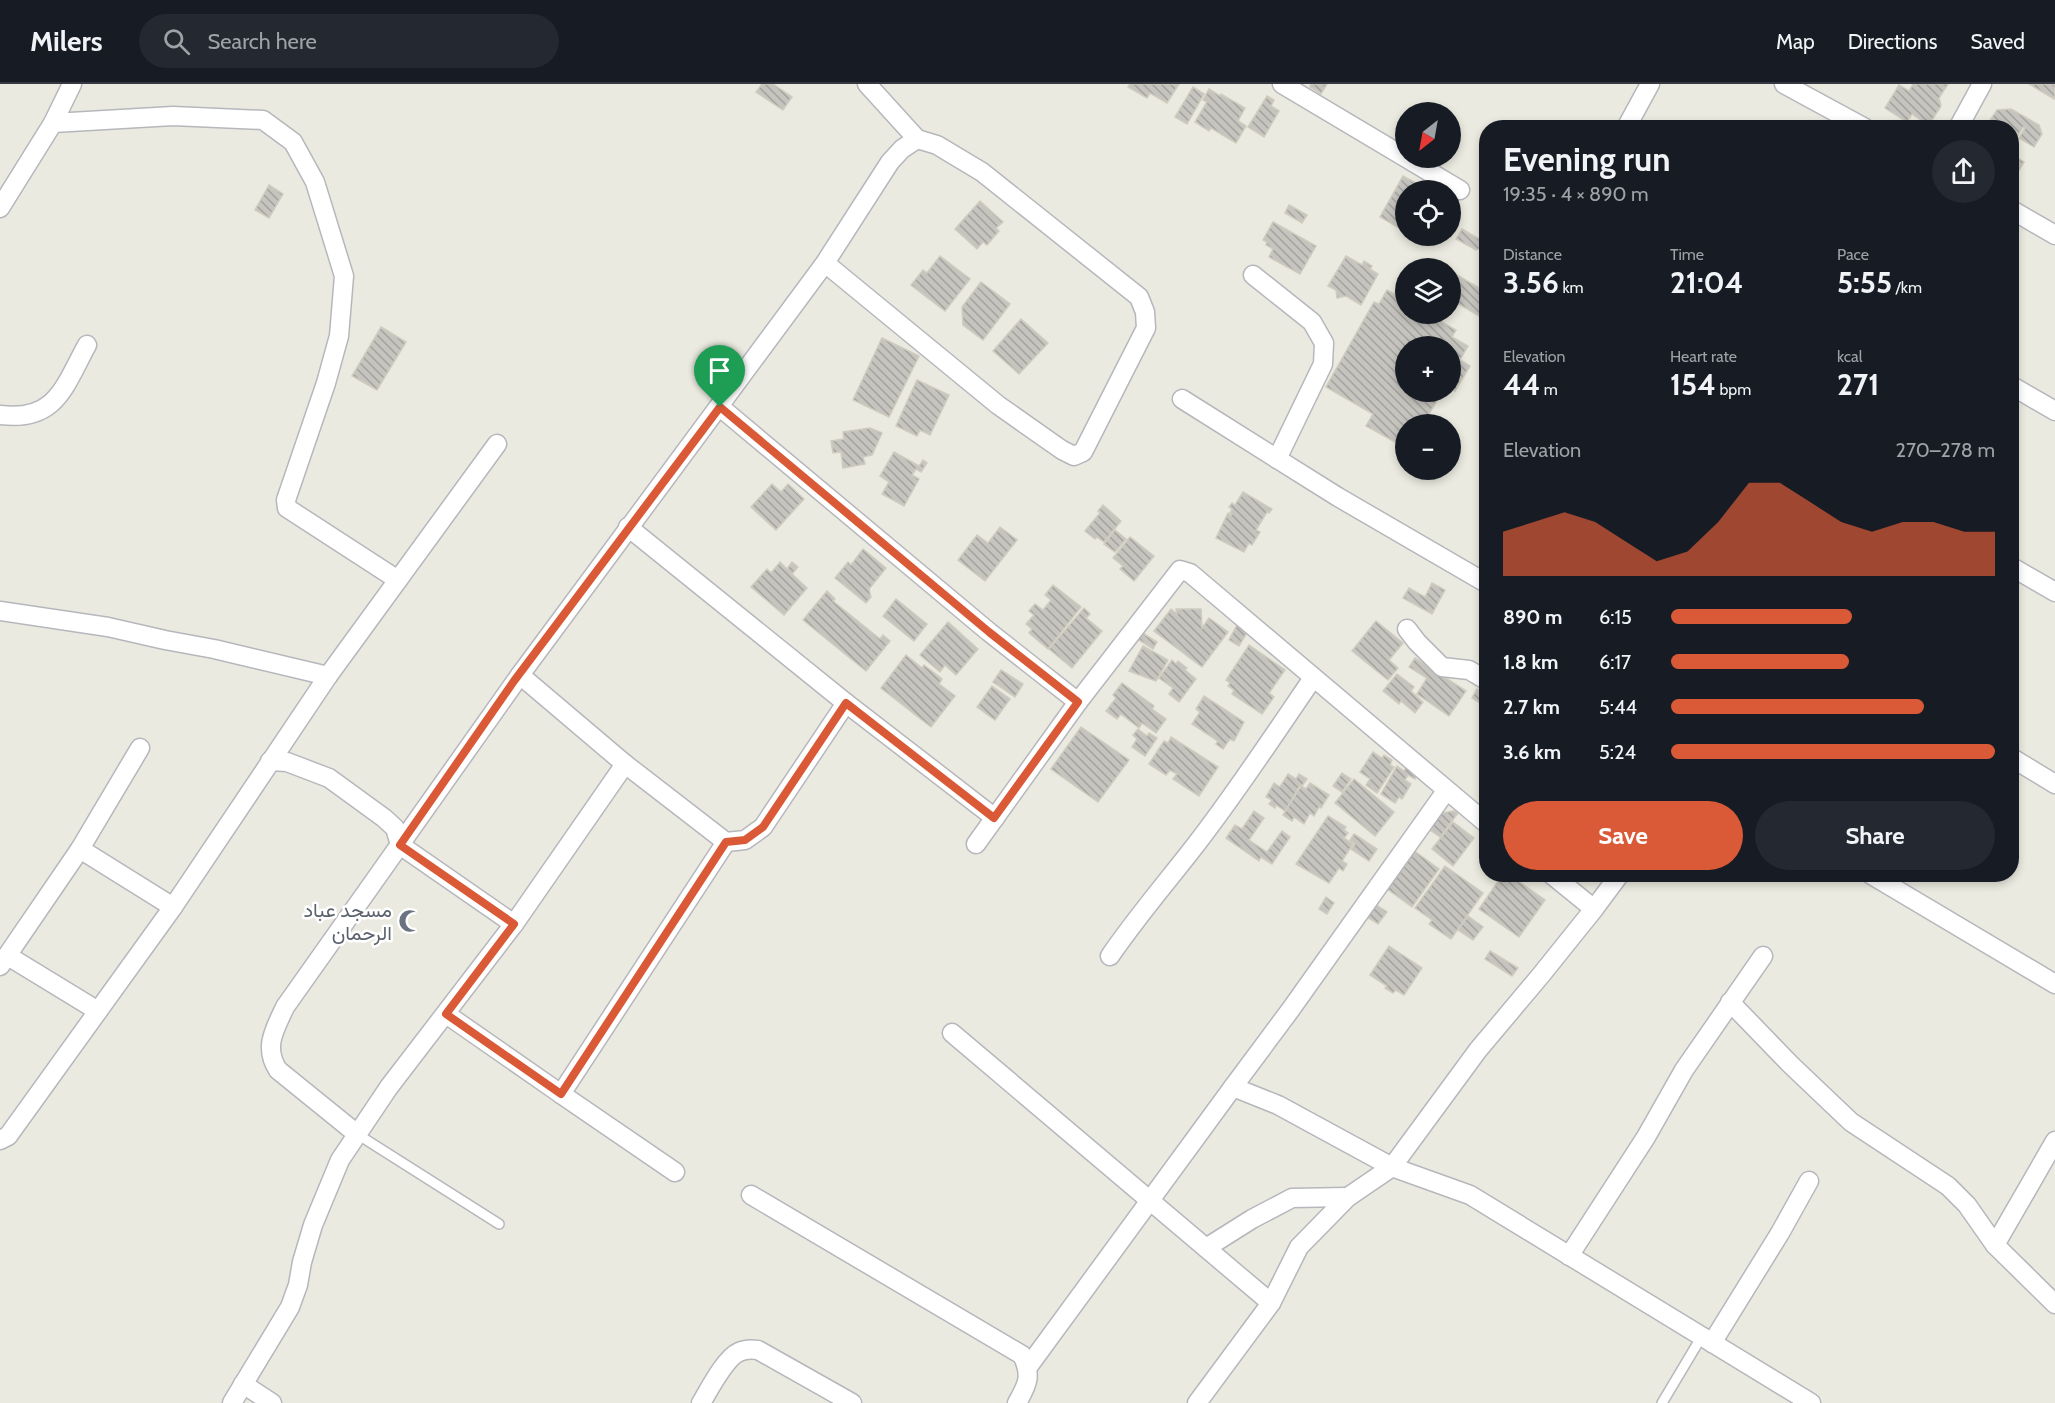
<!DOCTYPE html>
<meta charset="utf-8">
<style>
body{margin:0;font-family:Cabin,Vazirmatn,sans-serif;background:#242831;color:#f1f3f6;height:100vh;display:flex;flex-direction:column;font-size:22px;white-space:nowrap}
*{box-sizing:border-box;margin:0}
p{font-size:20px;color:#9ea1a6}
.icon{flex:none;width:33px;height:33px;fill:none;stroke:currentColor;stroke-width:2;stroke-linecap:round;stroke-linejoin:round}
.map{position:relative;flex:1;overflow:hidden}
.side{position:absolute;left:1479px;top:36px;width:540px;height:762px;display:flex;flex-direction:column;background:#171b24;border-radius:24px;box-shadow:0 3px 9px #0003}
.side>*{flex:none}
.needle{width:39px;rotate:211deg}
.tools{position:absolute;left:1395px;top:18px;display:grid;gap:12px}
.tools a{display:grid;place-items:center;width:66px;height:66px;border-radius:50%;background:#171b24;box-shadow:0 3px 9px #0003;font-size:30px}
.pin{position:absolute;display:grid;place-items:center;width:51px;height:51px;color:#fff;margin:-62px -26px;border-radius:50% 50% 50% 0;rotate:-45deg;box-shadow:0 0 6px #0007}
.pin .icon{rotate:45deg}
.round{display:grid;place-items:center;flex:none;width:63px;height:63px;border-radius:32px;background:#242831}
.head{display:flex;align-items:center;justify-content:space-between;height:102px;padding:0 24px}
h1{font-size:33px;font-weight:700;line-height:45px}
.figures{display:grid;grid-template-columns:repeat(3,1fr);gap:9px;height:102px;padding:6px 24px}
.figures div{display:grid;align-content:center}
.figures b{font-size:30px;font-weight:700}
.figures small{font-size:16px;font-weight:400}
.figures p{font-size:16px}
.chart{height:168px;padding:12px 24px}
.chart p{display:flex;justify-content:space-between}
.chart svg{width:100%;height:108px;margin-top:6px;fill:#da5a37;opacity:.7}
.primary-button{display:flex;gap:12px;margin-top:auto;padding:12px 24px}
.primary-button a{flex:1;height:69px;border-radius:36px;background:#da5a37;color:#fff;font-size:24px;font-weight:700;line-height:69px;text-align:center}
.primary-button a+a{background:#242831;color:#f1f3f6}
ul{padding:0 24px;list-style:none;font-size:20px}
li{display:grid;grid-template-columns:96px 72px 1fr;align-items:center;height:45px}
li i{height:15px;border-radius:8px;background:#da5a37}
header{display:flex;align-items:center;gap:36px;box-sizing:border-box;height:84px;padding:0 30px;background:#171b24;border-bottom:2px solid #363941}
header strong{font-size:28px}
nav{display:flex;gap:33px;margin-inline-start:auto;font-size:21px}
.search{width:420px;height:54px;background:#242831;display:flex;align-items:center;gap:15px;box-sizing:border-box;padding:0 21px;border-radius:33px;color:#9ea1a6;font-size:22px}
.map>svg:first-child{display:block}
.building{fill:url(#building-back-hatch);stroke:#cfccbf;stroke-width:1.5}
.lines{fill:none;stroke-linecap:round;stroke-linejoin:round}
.lane-casing{stroke:#b6b7bc;stroke-width:12}
.street-casing{stroke:#b6b7bc;stroke-width:21}
.lane{stroke:#fff;stroke-width:9}
.street{stroke:#fff;stroke-width:18}
.route-casing{stroke:#fff;stroke-width:12}
.route{stroke:#da5a37;stroke-width:8}
.labels{text-anchor:middle;dominant-baseline:central;stroke-width:5;stroke-linejoin:round;paint-order:stroke}
.worship-label{font-size:20px;fill:#5b616d;stroke:#fff;text-anchor:end}
</style>
<header>
<strong>Milers</strong>
<div class="search"><svg class="icon" aria-label="search" viewBox="0 0 24 24"><circle cx="10" cy="10" r="6"/><path d="M15 15l6 6"/></svg>Search here</div>
<nav><a>Map</a><a>Directions</a><a>Saved</a></nav>
</header>
<div class="map">
<svg width="2055" height="1319" viewBox="0 0 2055 1319">
<defs>
<pattern id="building-back-hatch" width="6" height="6" patternUnits="userSpaceOnUse" patternTransform="scale(1.5)"><rect width="6" height="6" fill="#c6c4be"/><path d="M-1 5l2 2M0 0l6 6M5-1l2 2" fill="none" stroke="#a4a29e"/></pattern>
</defs>
<rect width="100%" height="100%" fill="#ebeae0"/>
<g class="building">
<path d="M762,0H773L792,13L783,26L756,8Z"/>
<path d="M1130,0H1179L1167,19L1150,9L1147,14L1128,3Z"/>
<path d="M1311,0H1327L1321,10L1310,3Z"/>
<path d="M1913,0H1948L1939,14L1941,22L1929,41L1912,30L1907,38L1885,24L1899,1L1909,7Z"/>
<path d="M2029,0H2055V13L2054,15Z"/>
<path d="M1193,3L1204,10L1187,40L1175,33Z"/>
<path d="M1209,5L1220,12L1221,10L1245,24L1238,37L1246,42L1236,59L1211,44L1209,47L1195,38L1207,18L1203,16Z"/>
<path d="M1267,12L1274,16L1271,22L1279,27L1264,53L1248,43Z"/>
<path d="M2011,25L2039,41L2042,50L2034,63L2019,54L2025,44L2023,43L2017,53L2012,52V44L1986,42L1997,26Z"/>
<path d="M2012,70L2024,78L2015,93L2012,91Z"/>
<path d="M1403,92L1428,106H1406V148L1380,133Z"/>
<path d="M269,101L283,110L269,134L255,126Z"/>
<path d="M980,117L1003,138L996,144L999,147L987,161L983,158L977,165L955,145Z"/>
<path d="M1289,121L1307,131L1302,139L1285,129Z"/>
<path d="M1273,138L1316,162L1300,190L1269,173L1273,165L1266,161L1267,158L1263,156Z"/>
<path d="M1462,145L1486,159V163L1476,166L1456,155Z"/>
<path d="M940,172L970,195L945,227L911,201L923,186L927,189Z"/>
<path d="M1346,172L1362,181L1364,177L1372,182L1370,185L1378,190L1361,221L1346,212L1337,214L1336,206L1328,202Z"/>
<path d="M1450,187L1486,208V236L1450,215Z"/>
<path d="M981,198L1010,220L983,256L963,241L962,223Z"/>
<path d="M1398,204L1406,209V230H1438L1435,234L1456,246L1452,253L1468,262L1460,276L1470,282L1455,307L1450,305V262H1406V308H1442L1423,340H1406V364L1366,342L1373,330L1326,303L1374,218L1379,220L1387,206L1394,210Z"/>
<path d="M1021,235L1048,259L1019,290L993,267Z"/>
<path d="M381,243L406,258L377,306L352,292Z"/>
<path d="M882,254L919,272L889,333L853,316Z"/>
<path d="M917,296L949,311L930,351L920,346L917,352L896,342Z"/>
<path d="M870,344L882,349L872,371L863,373L865,380L843,384L841,368L833,369L831,357L844,355L843,348Z"/>
<path d="M894,368L919,382L923,376L927,379L921,388L916,385L912,391L919,395L904,422L882,410L889,398L880,392Z"/>
<path d="M772,400L781,408L788,400L804,415L776,446L751,423Z"/>
<path d="M1243,408L1272,425L1269,429L1267,428L1256,446L1260,448L1252,461L1249,459L1244,468L1216,454L1228,429L1231,431L1232,430L1230,429L1232,425L1229,423L1232,419L1235,421Z"/>
<path d="M1103,421L1121,437L1104,458L1097,453L1095,455L1085,447L1100,429L1098,427Z"/>
<path d="M1000,443L1017,456L985,497L958,476L977,451L988,459Z"/>
<path d="M1115,446L1126,455L1115,468L1104,460Z"/>
<path d="M1130,453L1154,472L1134,497L1120,485L1123,482L1113,474Z"/>
<path d="M863,465L886,484L869,505L871,513L866,519L835,494L848,478L851,481Z"/>
<path d="M780,478L787,485L792,478L798,483L792,490L807,504L784,531L751,503L767,485L771,489Z"/>
<path d="M1432,499L1445,506L1432,530L1403,514L1409,504L1425,513Z"/>
<path d="M1053,501L1081,523L1048,565L1029,549L1032,545L1026,540L1034,531L1029,527L1035,520L1043,526L1051,516L1045,511Z"/>
<path d="M827,507L835,515L833,517L880,555L883,551L890,557L866,587L803,536Z"/>
<path d="M896,515L927,540L914,557L883,532Z"/>
<path d="M1084,524L1090,530L1086,534L1102,547L1072,584L1049,565Z"/>
<path d="M1171,525L1177,530L1176,525H1201L1202,544L1209,534L1228,548L1202,583L1154,547Z"/>
<path d="M1376,537L1403,559L1389,576L1398,584L1388,596L1352,567Z"/>
<path d="M948,538L978,565L956,591L945,581L940,588L920,571Z"/>
<path d="M1237,541L1248,547L1239,562L1229,556Z"/>
<path d="M1141,548L1157,558L1153,565L1136,554Z"/>
<path d="M1249,561L1285,586L1269,609L1274,613L1262,630L1232,610L1234,606L1228,602L1230,599L1226,596Z"/>
<path d="M1143,562L1168,576L1156,597L1129,587Z"/>
<path d="M906,571L922,584L924,581L942,595L939,600L955,612L931,643L881,604Z"/>
<path d="M1415,574L1466,607L1449,632L1417,610L1427,594L1409,583Z"/>
<path d="M1172,576L1176,580L1178,577L1187,584L1185,586L1196,595L1179,618L1169,610L1173,604L1159,594Z"/>
<path d="M1001,586L1023,600L1015,613L993,598Z"/>
<path d="M1397,590L1414,603L1411,607L1423,618L1415,629L1401,617L1399,620L1383,607Z"/>
<path d="M1122,599L1154,622L1152,625L1166,635L1156,649L1142,639L1139,644L1121,630L1117,635L1106,627L1116,614L1113,611Z"/>
<path d="M992,602L1010,615L995,636L977,623Z"/>
<path d="M1477,605L1486,611V623L1472,614Z"/>
<path d="M1204,612L1244,638L1234,657L1230,655L1223,665L1216,660L1218,657L1192,640L1200,628L1196,625Z"/>
<path d="M1081,643L1129,676L1098,718L1051,685Z"/>
<path d="M1138,645L1147,652L1149,649L1157,654L1145,672L1132,663L1137,655L1133,651Z"/>
<path d="M1171,653L1218,683L1199,712L1173,695L1177,690L1170,686L1166,691L1149,680L1164,657L1168,659Z"/>
<path d="M1373,668L1382,674L1384,671L1392,676L1390,681L1394,683L1377,709L1366,701L1370,695L1360,688Z"/>
<path d="M1397,682L1404,687L1407,682L1419,689L1415,695L1408,691L1405,696L1411,700L1402,715L1399,713L1395,719L1381,710Z"/>
<path d="M1342,689L1351,695L1342,708L1333,702Z"/>
<path d="M1288,690L1296,695L1299,690L1307,695L1302,702L1300,701L1285,727L1276,721L1275,724L1269,720L1272,716L1266,713L1274,699L1280,703Z"/>
<path d="M1354,695L1394,728L1375,752L1335,719Z"/>
<path d="M1310,699L1329,711L1321,724L1319,723L1314,732L1310,729L1304,740L1294,733L1292,737L1283,731L1301,702L1306,705Z"/>
<path d="M1254,727L1264,734L1249,756L1267,768L1282,747L1290,753L1272,780L1261,773L1259,777L1226,754L1235,741L1242,745Z"/>
<path d="M1454,727L1458,729L1440,753L1423,741L1431,731Z"/>
<path d="M1328,732L1346,743L1344,746L1348,749L1344,754L1353,760L1342,777L1347,780L1343,787L1339,784L1329,799L1296,780Z"/>
<path d="M1453,738L1474,754L1453,782L1432,765Z"/>
<path d="M1354,750L1377,765L1369,777L1351,765L1355,760L1350,756Z"/>
<path d="M1413,766L1439,785L1412,823L1386,804Z"/>
<path d="M1445,782L1483,809L1451,855L1429,840L1432,836L1415,824Z"/>
<path d="M1503,790H1508L1545,816L1519,853L1479,825Z"/>
<path d="M1326,813L1334,819L1327,830L1319,825Z"/>
<path d="M1375,820L1387,828L1378,840L1367,833Z"/>
<path d="M1468,832L1483,843L1473,856L1458,846Z"/>
<path d="M1389,862L1422,884L1404,911L1396,906L1393,909L1385,904L1387,902L1370,891Z"/>
<path d="M1490,867L1518,884L1512,892L1485,875Z"/>
</g>
<g class="lines">
<g class="lane-casing">
<g id="lane">
<path d="M357,1050L499,1140"/>
<path d="M1662,1319L1702,1252"/>
</g>
</g>
<g class="street-casing">
<g id="street">
<path d="M72,0L53,39L173,32L263,36L293,58L315,98L344,192L339,252L326,299L286,416L287,424L398,496"/>
<path d="M867,0L917,55"/>
<path d="M1282,0L1460,106"/>
<path d="M1784,0L1865,44"/>
<path d="M1626,44L1650,0"/>
<path d="M1958,44L1982,0"/>
<path d="M0,124L53,39"/>
<path d="M2012,126L2055,151"/>
<path d="M825,179L998,321L1062,366L1074,372L1083,368L1146,244L1145,228L1139,213L982,88L937,61L917,55L902,65L890,78L825,179L520,591L625,680L726,758L745,756L763,743L846,619"/>
<path d="M1253,191L1312,238L1324,259L1323,280L1277,375"/>
<path d="M2012,302L2055,327"/>
<path d="M1182,315L1338,413L1486,499"/>
<path d="M720,323L989,548L1078,618"/>
<path d="M0,331C56,338 64,303 87,261"/>
<path d="M628,443L846,619L995,734"/>
<path d="M2012,483L2055,508"/>
<path d="M0,527L108,543L165,556L214,565L328,592"/>
<path d="M1407,545L1417,558L1442,583L1469,586L1486,596"/>
<path d="M2012,674L2055,700"/>
<path d="M270,677L287,678L329,694L384,734L395,744L400,761L514,840"/>
<path d="M976,760L1078,618L1180,486L1190,489L1486,739"/>
<path d="M80,765L173,823"/>
<path d="M1551,790L1594,825L1541,891L1478,966L1392,1083L1470,1111L1811,1319"/>
<path d="M1870,790L2055,900"/>
<path d="M1594,825L1620,790"/>
<path d="M8,872L98,927"/>
<path d="M1110,872C1136,834 1166,799 1194,763C1236,709 1274,651 1313,594"/>
<path d="M0,882L80,765L140,664"/>
<path d="M1730,918L1790,980L1851,1038L1948,1102L1967,1121L1995,1161L2055,1220"/>
<path d="M446,930L561,1010"/>
<path d="M952,949L1271,1219"/>
<path d="M1233,1003L1291,925L1446,707"/>
<path d="M357,1050L278,986C263,963 275,945 285,923L520,591"/>
<path d="M0,1056L8,1052L173,823L328,592L497,360"/>
<path d="M675,1088L561,1010L726,758"/>
<path d="M751,1111L1022,1271C1032,1291 1028,1300 1017,1319"/>
<path d="M1995,1161L2055,1057"/>
<path d="M1206,1164L1252,1135L1292,1114L1348,1113"/>
<path d="M1569,1172L1646,1053L1684,986L1763,872"/>
<path d="M1712,1259L1780,1149L1809,1097"/>
<path d="M1028,1283L1233,1003L1278,1021L1392,1083L1348,1113L1299,1163L1271,1219L1197,1319"/>
<path d="M243,1300L272,1319"/>
<path d="M232,1319L290,1223L298,1201L302,1178L313,1141L340,1076L389,1003L514,840L625,680"/>
<path d="M701,1319C709,1306 725,1274 739,1268C745,1265 752,1265 758,1266L852,1319"/>
</g>
</g>
<use href="#lane" class="lane"/>
<use href="#street" class="street"/>
</g>
<g class="lines">
<g class="route-casing">
<path id="route" d="M720,323L989,548L1078,618L994,734L846,619L763,743L745,756L726,758L561,1010L446,930L514,840L400,761L514,597Z"/>
</g>
<use href="#route" class="route"/>
</g>
<defs>
<g id="mosque-bare" transform="scale(1.8)"><path d="M3.5-4.9A6 6 0 1 0 3.5 4.9A5 5 0 1 1 3.5-4.9Z" fill="#6b7280" stroke="#fff" stroke-width="2.5" paint-order="stroke"/></g>
</defs>
<g fill-rule="evenodd">
<use href="#mosque-bare" x="410" y="837"/>
</g>
<g class="labels">
<g class="worship-label">
<text x="392" y="826">مسجد عباد<tspan x="392" dy="23">الرحمان</tspan></text>
</g>
</g>
</svg>
<div class="tools">
<a><svg class="needle" viewBox="-14 -14 28 28"><path d="M0-13l5 13h-10z" fill="#e53935"/><path d="M0 13l5-13h-10z" fill="#9ea1a6"/></svg></a>
<a><svg class="icon" aria-label="locate" viewBox="0 0 24 24"><circle cx="12" cy="12" r="6"/><path d="M12 2v4M12 18v4M2 12h4M18 12h4"/></svg></a>
<a><svg class="icon" aria-label="layers" viewBox="0 0 24 24"><path d="M12 4l9 5-9 5-9-5zM3 14l9 5 9-5"/></svg></a>
<a>+</a>
<a>−</a>
</div>
<div class="pin" style="left:720px;top:323px;background:#1e9e55"><svg class="icon" aria-label="arrive" viewBox="0 0 24 24"><path d="M6 21V4h12l-3 4 3 4H6"/></svg></div>
<section class="side">
<div class="head"><div><h1>Evening run</h1><p>19:35 · 4 × 890 m</p></div><a class="round"><svg class="icon" aria-label="share" viewBox="0 0 24 24"><path d="M12 15V3M7 8l5-5 5 5M5 13v7h14v-7"/></svg></a></div>
<div class="figures">
<div><p>Distance</p><b>3.56<small> km</small></b></div>
<div><p>Time</p><b>21:04</b></div>
<div><p>Pace</p><b>5:55<small> /km</small></b></div>
</div>
<div class="figures">
<div><p>Elevation</p><b>44<small> m</small></b></div>
<div><p>Heart rate</p><b>154<small> bpm</small></b></div>
<div><p>kcal</p><b>271</b></div>
</div>
<div class="chart"><p><span>Elevation</span>270–278 m</p>
<svg viewBox="0 0 160 44" preserveAspectRatio="none"><path d="M0 44V26L10 22L20 18L30 22L40 30L50 38L60 34L70 22L80 6L90 6L100 14L110 22L120 26L130 22L140 22L150 26L160 26V44z"/></svg>
</div>
<ul>
<li><b>890 m</b>6:15<i style="width:56%"></i></li>
<li><b>1.8 km</b>6:17<i style="width:55%"></i></li>
<li><b>2.7 km</b>5:44<i style="width:78%"></i></li>
<li><b>3.6 km</b>5:24<i style="width:100%"></i></li>
</ul>
<div class="primary-button"><a>Save</a><a>Share</a></div>
</section>
</div>
